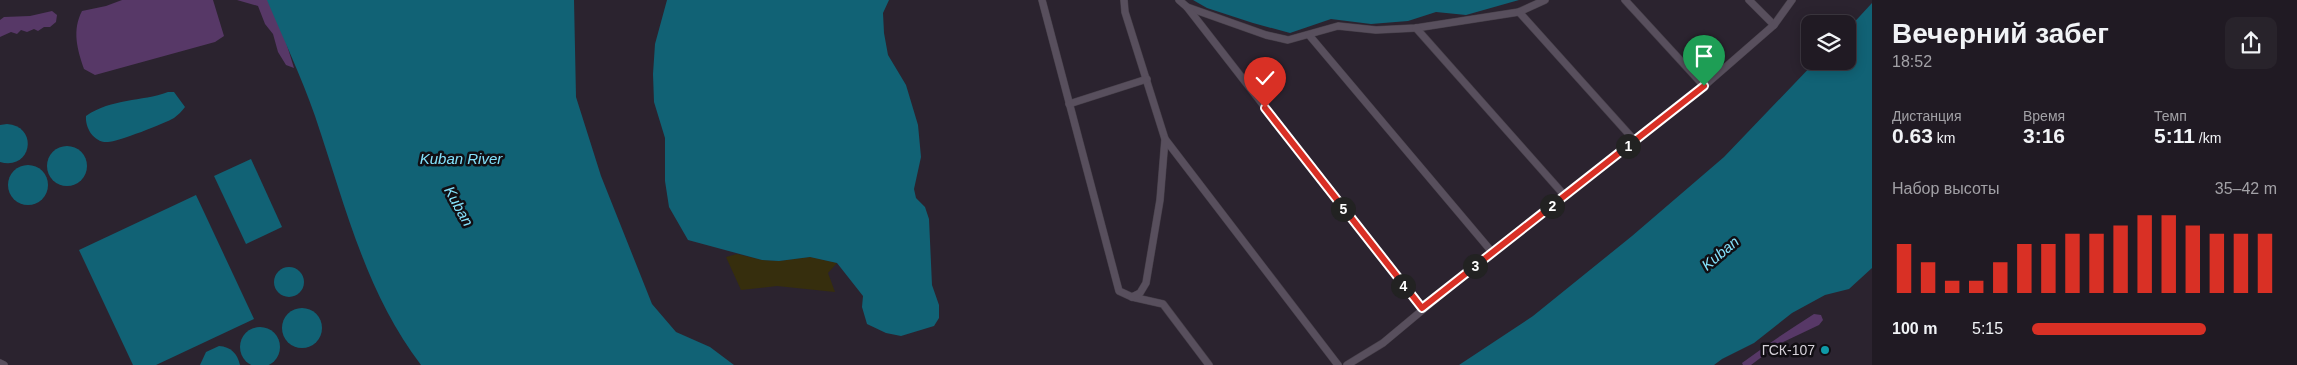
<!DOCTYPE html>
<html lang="ru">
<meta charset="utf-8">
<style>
body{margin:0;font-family:Helvetica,sans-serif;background:#28232b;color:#f1f3f6;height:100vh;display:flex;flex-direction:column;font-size:19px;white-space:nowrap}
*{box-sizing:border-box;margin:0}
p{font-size:16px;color:#a2a1a6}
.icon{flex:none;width:28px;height:28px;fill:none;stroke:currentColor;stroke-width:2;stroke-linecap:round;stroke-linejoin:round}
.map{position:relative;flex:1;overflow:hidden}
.drawer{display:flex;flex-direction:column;background:#201a23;width:425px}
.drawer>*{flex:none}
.controls{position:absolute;left:1801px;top:15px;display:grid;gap:10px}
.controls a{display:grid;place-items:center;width:55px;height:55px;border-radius:10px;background:#201a23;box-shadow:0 2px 12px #0003,0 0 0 1px #3d3841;font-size:25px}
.pin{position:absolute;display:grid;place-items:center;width:42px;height:42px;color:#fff;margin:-51px -21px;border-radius:50% 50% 50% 0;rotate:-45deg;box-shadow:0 0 5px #0007}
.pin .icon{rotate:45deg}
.km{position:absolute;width:25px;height:25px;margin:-12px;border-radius:50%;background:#222;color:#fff;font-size:14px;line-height:25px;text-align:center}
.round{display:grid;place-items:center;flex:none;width:52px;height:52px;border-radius:10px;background:#28232b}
.headline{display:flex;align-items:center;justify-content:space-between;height:85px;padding:0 20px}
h1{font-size:28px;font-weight:700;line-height:38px}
.metrics{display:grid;grid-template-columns:repeat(3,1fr);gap:8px;height:85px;padding:5px 20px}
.metrics div{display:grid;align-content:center}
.metrics b{font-size:21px;font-weight:700}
.metrics small{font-size:14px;font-weight:400}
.metrics p{font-size:14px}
.chart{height:140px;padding:10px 20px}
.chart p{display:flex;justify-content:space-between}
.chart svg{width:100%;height:90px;margin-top:5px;stroke:#d93025;stroke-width:6}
ul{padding:0 20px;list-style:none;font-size:16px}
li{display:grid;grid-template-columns:80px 60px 1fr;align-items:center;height:38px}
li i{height:12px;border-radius:6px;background:#d93025}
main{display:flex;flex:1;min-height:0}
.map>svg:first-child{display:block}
.green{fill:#573867}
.sand{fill:#362e0d}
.water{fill:#116275}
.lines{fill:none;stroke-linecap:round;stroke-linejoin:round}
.street-casing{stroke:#463f49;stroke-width:8}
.street{stroke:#584f5d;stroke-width:7}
.route-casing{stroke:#fff;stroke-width:10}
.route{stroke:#d93025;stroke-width:6}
.culture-dot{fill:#0f9aa8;stroke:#110e13;stroke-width:2}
.labels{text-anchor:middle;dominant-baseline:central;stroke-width:5;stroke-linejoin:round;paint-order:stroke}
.poi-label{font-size:14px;fill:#d6d1d9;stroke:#110e13;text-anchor:end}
.water-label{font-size:15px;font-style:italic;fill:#85e2fc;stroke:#110e13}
</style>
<main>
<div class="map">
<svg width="1872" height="365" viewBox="0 0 1872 365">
<rect width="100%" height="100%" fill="#2b232f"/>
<g class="green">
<path d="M122,0H213L224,36L215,42L95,75L84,69C77,49 72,30 82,11L106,6Z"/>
<path d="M237,0H273L294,68L286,65L278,52L273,34L265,24L258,6Z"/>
<path d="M52,11L57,15L56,22L50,27H44L38,31L34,29L27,32L21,30L17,34L11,32L0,37V20L4,17L30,16Z"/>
<path d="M1814,314L1821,315L1823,320L1819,325L1779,344L1751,365H1743L1742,363C1765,346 1789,330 1814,314Z"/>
</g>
<path class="sand" d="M737,254L762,260L779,261L810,257L837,263L828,273L835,292L777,286L741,290L726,257Z"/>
<g class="water">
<path d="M267,0H574L576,97L601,176L652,304L676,332L710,347L734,365H421C365,292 344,201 315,116C301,76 283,38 267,0Z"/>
<path d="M667,0H889L883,13L884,33L888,55L906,85L918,125L921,157L914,189L916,198L925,207L929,219L932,285L939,305V318L934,326L901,336L886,333L867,324L862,307L863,296L837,263L810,257L779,261L762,260L688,240L669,207L665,181V138L654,102L653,74L655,44Z"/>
<path d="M1193,0H1519L1466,15L1436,12L1408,21L1371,24L1331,19L1290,33L1253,23L1207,8Z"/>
<path d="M1872,3V268L1849,289L1825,295L1792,313L1754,343L1722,359L1714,365H1459L1533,316L1632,236L1724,157L1816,61H1848V29Z"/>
<path d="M168,92H174L185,107C182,111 178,115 174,118C166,123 117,142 108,142C94,143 85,128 86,116C112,98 141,102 168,92Z"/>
<path d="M7,124C39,126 32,171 0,162V125Z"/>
<circle cx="67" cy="166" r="20"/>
<path d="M251,159L282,227L246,244L214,176Z"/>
<circle cx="28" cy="185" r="20"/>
<path d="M196,195L254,319L156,365H133L79,250Z"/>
<circle cx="289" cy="282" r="15"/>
<circle cx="302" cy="328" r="20"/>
<circle cx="260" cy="347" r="20"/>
<path d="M219,346C231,347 237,353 240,365H200L206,352Z"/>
</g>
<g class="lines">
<g class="street-casing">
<g id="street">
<path d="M1042,0L1119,291L1132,297L1163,304L1209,365"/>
<path d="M1124,0L1125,12L1165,139"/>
<path d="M1179,0L1187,7L1266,35L1288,40L1338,26L1376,30L1416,28L1519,12L1545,0"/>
<path d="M1625,0L1704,86"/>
<path d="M1749,0L1774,25"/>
<path d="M1187,7L1421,308"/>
<path d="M1519,12L1635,141"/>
<path d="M1416,28L1565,196"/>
<path d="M1309,35L1492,252"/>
<path d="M1069,104L1147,79"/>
<path d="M1132,297L1140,293L1146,283L1160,200L1165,139L1338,365"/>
<path d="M0,363L4,365"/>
<path d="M1347,365L1383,343L1492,252L1704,86L1774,25L1792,0"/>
</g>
</g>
<use href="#street" class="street"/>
</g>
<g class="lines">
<g class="route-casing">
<path id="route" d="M1265,108L1422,308L1704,86"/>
</g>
<use href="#route" class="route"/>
</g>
<circle class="culture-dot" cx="1825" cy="350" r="5"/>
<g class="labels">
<g class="poi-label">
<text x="1815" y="350">ГСК-107</text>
</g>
<g class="water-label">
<text x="461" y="158">Kuban River</text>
<text transform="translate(459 206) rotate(61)">Kuban</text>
<text transform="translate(1720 253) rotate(-40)">Kuban</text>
</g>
</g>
</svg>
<div class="controls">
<a><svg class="icon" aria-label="layers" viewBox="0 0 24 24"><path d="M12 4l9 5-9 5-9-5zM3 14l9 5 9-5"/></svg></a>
</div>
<div class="pin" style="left:1704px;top:86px;background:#1e9e55"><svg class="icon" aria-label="arrive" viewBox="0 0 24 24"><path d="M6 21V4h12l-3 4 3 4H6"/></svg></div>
<div class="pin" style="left:1265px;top:108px;background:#d93025"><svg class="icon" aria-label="check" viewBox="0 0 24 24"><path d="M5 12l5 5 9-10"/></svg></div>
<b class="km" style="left:1628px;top:146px">1</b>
<b class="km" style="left:1552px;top:206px">2</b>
<b class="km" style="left:1475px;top:266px">3</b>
<b class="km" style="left:1403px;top:286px">4</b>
<b class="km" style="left:1343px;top:209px">5</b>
</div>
<section class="drawer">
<div class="headline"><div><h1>Вечерний забег</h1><p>18:52</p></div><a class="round"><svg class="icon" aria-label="share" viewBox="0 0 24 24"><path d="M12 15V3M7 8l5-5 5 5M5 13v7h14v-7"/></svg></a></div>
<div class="metrics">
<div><p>Дистанция</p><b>0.63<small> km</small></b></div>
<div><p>Время</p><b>3:16</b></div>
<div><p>Темп</p><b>5:11<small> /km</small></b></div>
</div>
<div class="chart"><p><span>Набор высоты</span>35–42 m</p>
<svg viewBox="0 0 160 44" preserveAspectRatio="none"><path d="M5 44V20M15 44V29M25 44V38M35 44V38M45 44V29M55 44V20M65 44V20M75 44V15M85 44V15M95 44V11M105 44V6M115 44V6M125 44V11M135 44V15M145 44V15M155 44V15"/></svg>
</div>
<ul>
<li><b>100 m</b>5:15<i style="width:71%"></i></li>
</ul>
</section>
</main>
